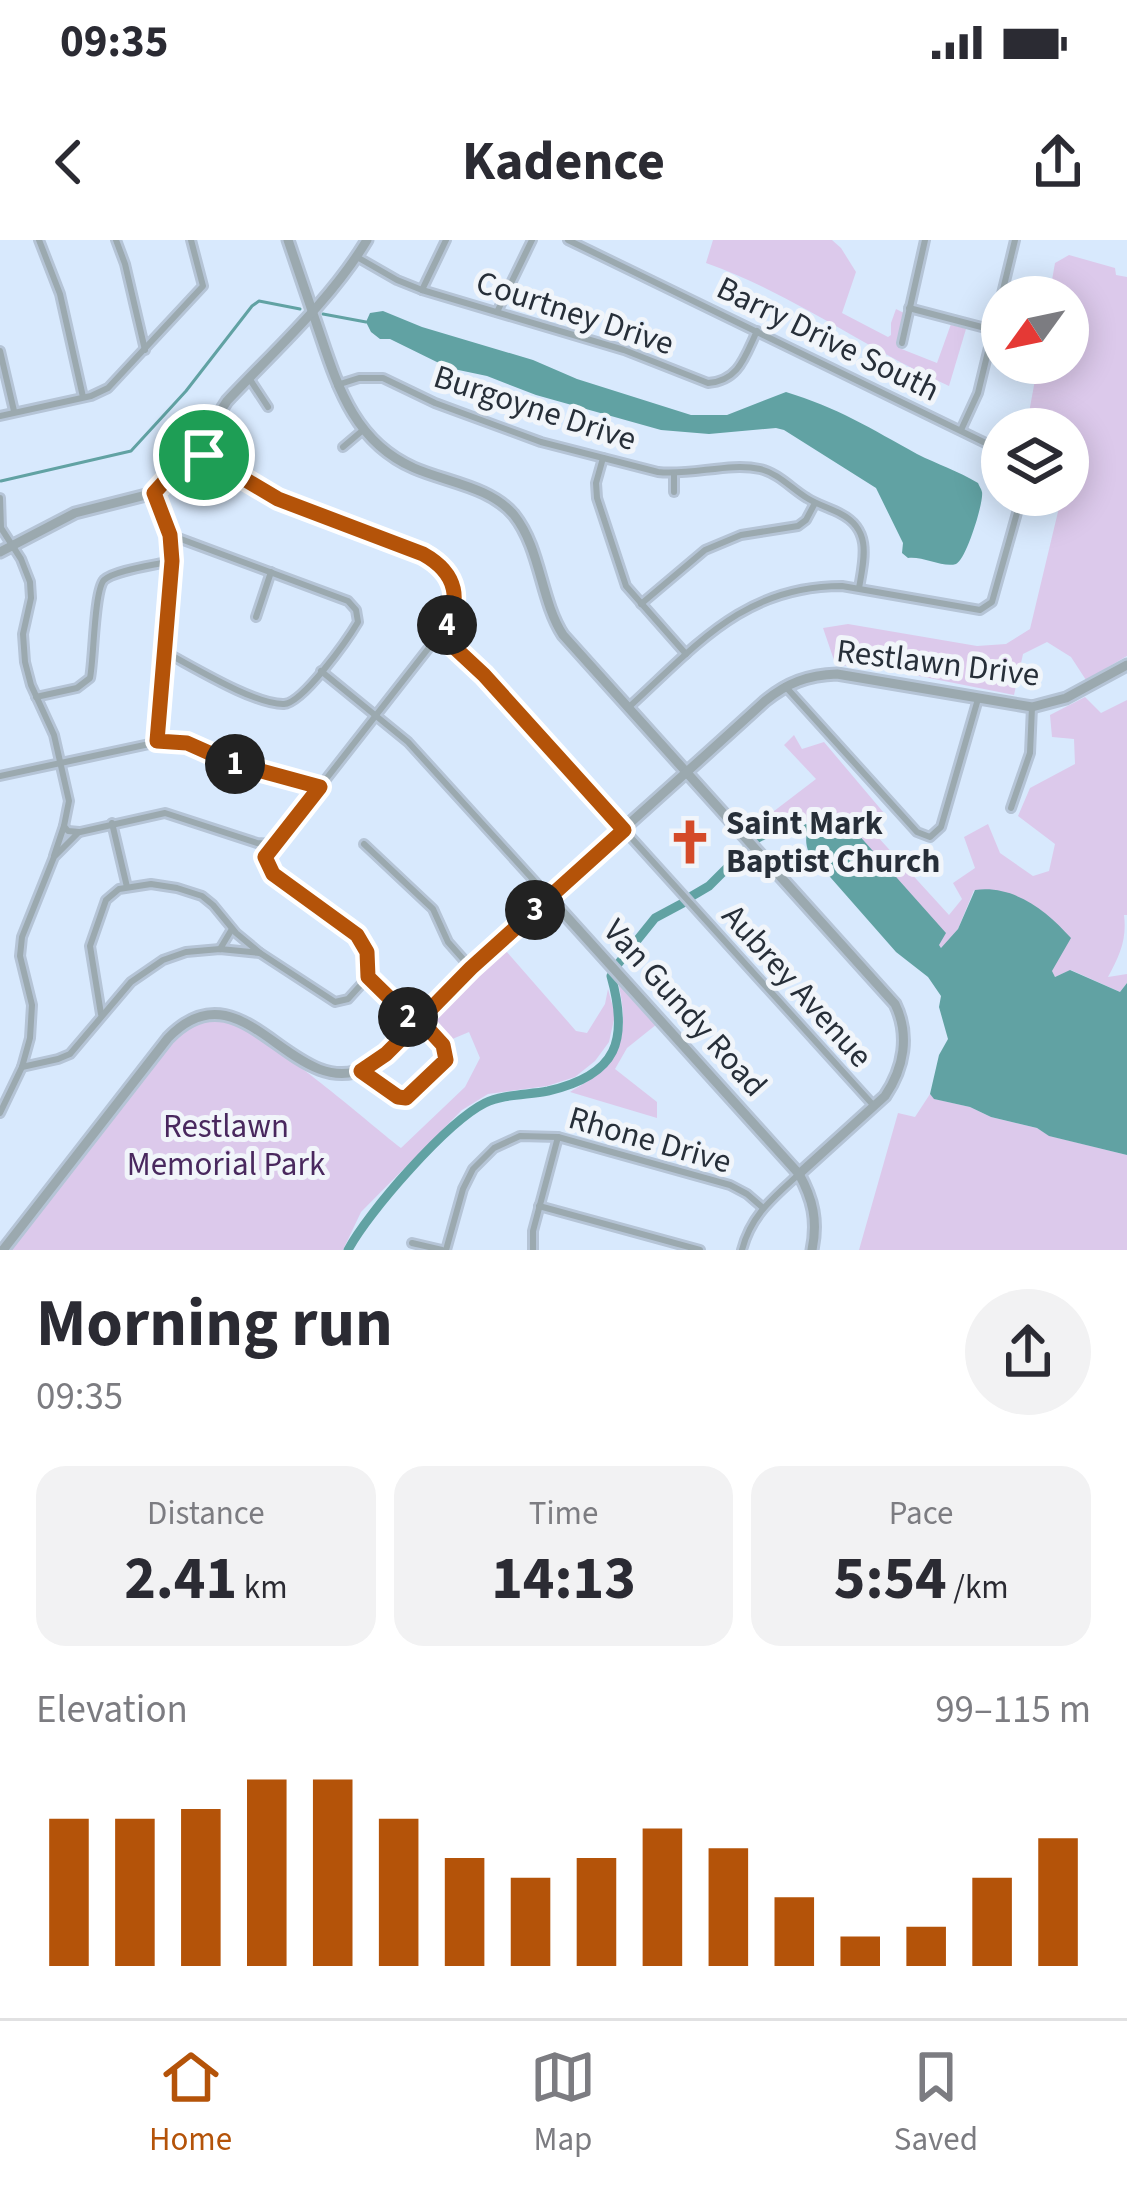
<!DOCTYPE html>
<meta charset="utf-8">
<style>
body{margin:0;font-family:"Source Sans 3",sans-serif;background:#f2f2f3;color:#2b2b33;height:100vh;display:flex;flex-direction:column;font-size:45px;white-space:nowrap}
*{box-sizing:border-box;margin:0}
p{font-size:39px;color:#7c7c81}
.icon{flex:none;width:66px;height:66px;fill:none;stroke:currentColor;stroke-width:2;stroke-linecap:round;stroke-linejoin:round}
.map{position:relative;height:1010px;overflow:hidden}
.details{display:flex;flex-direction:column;background:#fff;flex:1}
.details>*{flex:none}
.needle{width:78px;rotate:237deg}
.controls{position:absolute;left:981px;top:36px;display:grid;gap:24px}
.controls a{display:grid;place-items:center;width:108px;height:108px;border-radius:50%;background:#fff;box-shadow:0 6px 30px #0003;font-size:60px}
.pin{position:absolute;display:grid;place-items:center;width:102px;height:102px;color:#fff;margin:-51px;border:6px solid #fff;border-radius:50%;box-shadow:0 3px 12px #0007}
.km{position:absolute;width:60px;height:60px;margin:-30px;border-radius:50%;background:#222;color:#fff;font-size:33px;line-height:60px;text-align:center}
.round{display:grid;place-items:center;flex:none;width:126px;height:126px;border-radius:63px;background:#f2f2f3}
.head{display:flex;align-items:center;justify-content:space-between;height:204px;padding:0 36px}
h1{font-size:66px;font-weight:700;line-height:90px}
.figures{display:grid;grid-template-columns:repeat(3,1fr);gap:18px;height:204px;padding:12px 36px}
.figures div{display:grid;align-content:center;border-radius:30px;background:#f2f2f3;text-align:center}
.figures b{font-size:60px;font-weight:700}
.figures small{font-size:33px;font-weight:400}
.figures p{font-size:33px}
.chart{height:336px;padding:24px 36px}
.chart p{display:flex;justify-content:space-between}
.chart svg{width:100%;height:216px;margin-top:12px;stroke:#b45309;stroke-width:6}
.status{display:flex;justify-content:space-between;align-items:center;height:84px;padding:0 60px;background:#fff;direction:ltr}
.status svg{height:33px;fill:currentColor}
header{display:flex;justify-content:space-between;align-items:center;height:156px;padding:0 36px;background:#fff;font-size:54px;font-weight:700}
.tab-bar{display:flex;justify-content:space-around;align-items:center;height:168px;border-top:3px solid #e1e1e2;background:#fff;font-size:33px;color:#7c7c81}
.tab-bar a{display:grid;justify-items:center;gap:6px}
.tab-bar .active{color:#b45309}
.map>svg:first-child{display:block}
.green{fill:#dcc9eb}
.water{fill:#61a2a3}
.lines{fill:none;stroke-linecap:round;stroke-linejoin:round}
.stream{stroke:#61a2a3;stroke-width:3}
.river{stroke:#61a2a3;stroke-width:9}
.minor-casing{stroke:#b5c4d6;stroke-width:12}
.tertiary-casing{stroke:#b5c4d6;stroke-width:15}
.minor{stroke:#9ba9af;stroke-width:6}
.tertiary{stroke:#9ba9af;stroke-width:9}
.route-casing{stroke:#fff;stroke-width:24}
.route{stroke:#b45309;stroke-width:15}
.labels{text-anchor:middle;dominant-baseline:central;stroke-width:10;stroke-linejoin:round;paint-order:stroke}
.street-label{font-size:33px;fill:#272f39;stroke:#f1f5fa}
.poi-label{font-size:33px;font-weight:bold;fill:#272f39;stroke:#f1f5fa;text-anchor:start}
.park-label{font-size:33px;fill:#49285e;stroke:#f1f5fa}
</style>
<div class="status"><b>09:35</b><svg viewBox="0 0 49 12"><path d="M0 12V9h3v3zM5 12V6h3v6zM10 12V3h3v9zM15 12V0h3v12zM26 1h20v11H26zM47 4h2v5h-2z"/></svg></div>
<header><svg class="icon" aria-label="back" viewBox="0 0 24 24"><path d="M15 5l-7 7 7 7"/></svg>Kadence<svg class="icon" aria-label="share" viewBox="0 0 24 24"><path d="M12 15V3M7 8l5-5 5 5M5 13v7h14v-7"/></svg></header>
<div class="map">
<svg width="1127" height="1010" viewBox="0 0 1127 1010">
<rect width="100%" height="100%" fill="#d8e9fd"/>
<g class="green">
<path d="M713,0H832L841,8L856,32L842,73L888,97L891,95V83L896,69L904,73L899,108L937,123L951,84L966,89L949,146C866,109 792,53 706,23Z"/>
<path d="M1069,15L1115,28L1116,35L1127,37V416L1086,440L1071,417L1047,402L1023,414L1014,455L864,425L836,426L823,388L848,384L977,406L1006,404L1030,389L1062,255H1068V189H1035L1027,184L1038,123H1068V57H1049L1055,23Z"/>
<path d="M1085,457L1101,473L1127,460V675H1124C1127,699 1120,715 1108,737L1127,734V743L1120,752L1071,730L1055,737L974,650L958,689L942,709L824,569L812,583L783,578L756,595L752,588L816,539L784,505L794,495L802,509L824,502L884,573L876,595L949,675L962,659L953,643L975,628L964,597L988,584L1000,613L1033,636L1049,631L1055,604L1018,576L1030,548L1075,524L1074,499L1052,497L1050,475Z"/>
<path d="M500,704L576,791L587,793L605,764L608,749L615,775L609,802L595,821L575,837L547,846L488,854L462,870L361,972L343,1010H11L173,802C184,791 196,779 213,779C252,779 366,881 401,908L465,847L480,818L469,792L450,800L431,779Z"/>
<path d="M618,742L657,784L627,808L615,829L657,862V878L570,852C581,845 595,838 604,829C628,805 625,771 618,742Z"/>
<path d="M930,854L935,859L970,867L991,877L1037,888L1050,896L1127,915V1010H859L898,873L915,877Z"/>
</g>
<g class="water">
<path d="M383,71L422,87L533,120L577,139L691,175H727L786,152C836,167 872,189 917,214C937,224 958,231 978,243C979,246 981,248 982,252C984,262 966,320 956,324C943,328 923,316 908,318L902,313L903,303L876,248L784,190L776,188L709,194L661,190L536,155L487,136L449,128L390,99H380L371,92L366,82L370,73Z"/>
<path d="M824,569L840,574L946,693L939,705L941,708L958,689L975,650C1014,645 1046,670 1071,698L1052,731L1055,737L1070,730L1120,752L1127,743V915L1049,896L1037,888L991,877L970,867L934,859L930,854L939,815L948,799L939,767L941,756L928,737L896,712L809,613C801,593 811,584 824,569Z"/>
</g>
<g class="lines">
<g class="stream">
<path d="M323,74L366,82"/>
<path d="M1,241L131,211L186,151L252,66L259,61L300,69"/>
</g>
<g class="river">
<path d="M756,599L782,585L807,589"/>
<path d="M692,656L709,646L746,609"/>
<path d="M618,724L655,678L683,663"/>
<path d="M348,1010C368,972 447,882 485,863C503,854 528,855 548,851C618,835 629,800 611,736"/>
</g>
<g class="minor-casing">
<g id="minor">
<path d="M39,0L60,54L83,157"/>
<path d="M116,0L125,24L145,110"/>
<path d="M568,0L1002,211"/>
<path d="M357,17L397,40L422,50L624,110L708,143C739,141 745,116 757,91"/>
<path d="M422,50L446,0"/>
<path d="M909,68L993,90"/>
<path d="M497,72L532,0"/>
<path d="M902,103L925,0"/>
<path d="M0,111L14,171"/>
<path d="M249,138L268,167"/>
<path d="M337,145L359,138H383L435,163L541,202L658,232C691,236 729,222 760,229C778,233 792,249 807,258C818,265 830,268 841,274C872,290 864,319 859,348"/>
<path d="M0,176L91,156L108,148L203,46L191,0"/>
<path d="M961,190L978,153L1015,0"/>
<path d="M343,207L363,190"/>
<path d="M204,215L278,259L423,314C450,329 461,352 449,382L265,617C276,658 350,669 365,708C369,717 368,727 368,737L415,784"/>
<path d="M603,218L596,243L597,258L626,346L686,414"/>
<path d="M674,252V234"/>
<path d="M154,253L167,284L171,310L157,501"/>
<path d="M0,258L1,288L21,319L30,342L31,358L23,394L25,422L31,445L54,495L69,561L64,586L68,591L79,592L54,617L22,697L20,716L32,765L30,798L22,827L0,873"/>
<path d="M641,364L705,310L741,295L798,286L806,280L815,263"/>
<path d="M256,377L271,332"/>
<path d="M441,394L484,435L874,866"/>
<path d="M165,412C192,426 255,465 284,464C303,463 348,399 358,382L356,370L348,361L170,295"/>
<path d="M321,431L408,502L548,656"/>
<path d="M785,446L917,592L930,597L941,587L978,459"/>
<path d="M36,457L77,448L90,438C94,419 94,351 104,340C115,330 156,325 171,321"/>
<path d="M629,467C696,406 743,346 842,346L980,370L992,362L1022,255"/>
<path d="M0,536L168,500L187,503L232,523L319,547"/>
<path d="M1011,568L1030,513L1032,467"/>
<path d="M112,583L127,647"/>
<path d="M80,592L165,573L257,603L273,604"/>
<path d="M364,604L433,669L448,702L471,728"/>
<path d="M54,616L64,586"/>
<path d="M220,709L232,689"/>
<path d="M101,774L90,706L106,660L119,649L151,644L177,648L202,656L213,665L236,693L260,713"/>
<path d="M22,827L58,819L70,814L131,742L163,720L186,712L220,709L260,713L335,762L348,759L368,737"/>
<path d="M361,831L398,857L411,855L443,823L447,814L443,805L420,780"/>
<path d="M539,966L700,1010"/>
<path d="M412,1003L442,1010"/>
<path d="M446,1010L463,949L473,929L494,908L520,896L558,897L730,945L747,954L762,967"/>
<path d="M533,1010V991L558,897"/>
<path d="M742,1010C751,975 773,958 799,934"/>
</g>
</g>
<g class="tertiary-casing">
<g id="tertiary">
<path d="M288,0C299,32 310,65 321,97C339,151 357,203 414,228C446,242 491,247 514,275C541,309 540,359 563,395L895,764C910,795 904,828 885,856L799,934"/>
<path d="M0,312L75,273L154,253L184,220L204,215L218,175L227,161C275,110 331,60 367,0"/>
<path d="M549,657L799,934C813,959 818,981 812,1010"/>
<path d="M3,1010L168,798C243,720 292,863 366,828C382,821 395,805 407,793C429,771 450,749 472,727C568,637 668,550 765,461C787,443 808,435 837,434L1032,467L1066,458L1127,425"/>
</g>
</g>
<use href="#minor" class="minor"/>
<use href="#tertiary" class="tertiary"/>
</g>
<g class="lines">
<g class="route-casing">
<path id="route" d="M204,215L278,259L423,314C457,333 464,361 440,394L484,435L624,590L471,728L420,780L443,805L446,820L406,858L398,857L361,831L386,814L416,784L368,737L367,712L357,695L273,634L265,617L320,547L232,523L187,503L157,501L172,321L170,295L154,253L184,220Z"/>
</g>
<use href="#route" class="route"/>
</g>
<defs>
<g id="church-bare" transform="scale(3.6)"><path d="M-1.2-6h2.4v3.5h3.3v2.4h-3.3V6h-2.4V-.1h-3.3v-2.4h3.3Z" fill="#d44a28" stroke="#f1f5fa" stroke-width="2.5" paint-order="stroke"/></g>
</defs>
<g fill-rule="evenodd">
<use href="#church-bare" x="690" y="602"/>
</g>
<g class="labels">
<g class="street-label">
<text transform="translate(575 73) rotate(18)">Courtney Drive</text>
<text transform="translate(828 99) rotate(26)">Barry Drive South</text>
<text transform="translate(535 168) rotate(18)">Burgoyne Drive</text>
<text transform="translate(938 423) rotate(7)">Restlawn Drive</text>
<text transform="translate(797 746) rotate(48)">Aubrey Avenue</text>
<text transform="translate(685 768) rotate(48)">Van Gundy Road</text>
<text transform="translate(650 900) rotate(16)">Rhone Drive</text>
</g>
<g class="poi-label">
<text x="726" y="583">Saint Mark<tspan x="726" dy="38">Baptist Church</tspan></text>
</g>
<g class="park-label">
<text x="226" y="886">Restlawn<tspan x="226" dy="38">Memorial Park</tspan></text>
</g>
</g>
</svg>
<div class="controls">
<a><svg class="needle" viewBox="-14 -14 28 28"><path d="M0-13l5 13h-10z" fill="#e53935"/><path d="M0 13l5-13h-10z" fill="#7c7c81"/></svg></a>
<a><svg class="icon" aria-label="layers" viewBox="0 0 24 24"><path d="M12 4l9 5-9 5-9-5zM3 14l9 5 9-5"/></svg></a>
</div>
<div class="pin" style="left:204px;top:215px;background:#1e9e55"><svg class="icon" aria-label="arrive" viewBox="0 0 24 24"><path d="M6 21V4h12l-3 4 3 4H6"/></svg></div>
<b class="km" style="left:235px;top:524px">1</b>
<b class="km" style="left:408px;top:777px">2</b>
<b class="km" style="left:535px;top:670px">3</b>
<b class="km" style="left:447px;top:385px">4</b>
</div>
<section class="details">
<div class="head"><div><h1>Morning run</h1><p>09:35</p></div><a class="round"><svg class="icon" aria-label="share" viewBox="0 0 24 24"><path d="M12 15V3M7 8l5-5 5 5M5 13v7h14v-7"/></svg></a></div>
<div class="figures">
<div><p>Distance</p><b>2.41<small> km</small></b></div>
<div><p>Time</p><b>14:13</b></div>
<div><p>Pace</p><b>5:54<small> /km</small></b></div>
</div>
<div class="chart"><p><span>Elevation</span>99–115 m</p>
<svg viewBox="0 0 160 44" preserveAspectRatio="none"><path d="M5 44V14M15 44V14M25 44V12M35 44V6M45 44V6M55 44V14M65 44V22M75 44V26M85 44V22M95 44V16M105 44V20M115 44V30M125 44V38M135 44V36M145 44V26M155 44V18"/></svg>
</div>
</section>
<nav class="tab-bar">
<a class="active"><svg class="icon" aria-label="home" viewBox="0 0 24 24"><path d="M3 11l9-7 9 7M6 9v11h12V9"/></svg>Home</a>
<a><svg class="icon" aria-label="map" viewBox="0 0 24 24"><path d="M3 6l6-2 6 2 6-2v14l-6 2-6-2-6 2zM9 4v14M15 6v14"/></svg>Map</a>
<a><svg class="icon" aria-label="saved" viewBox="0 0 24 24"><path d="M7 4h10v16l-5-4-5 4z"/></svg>Saved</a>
</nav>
